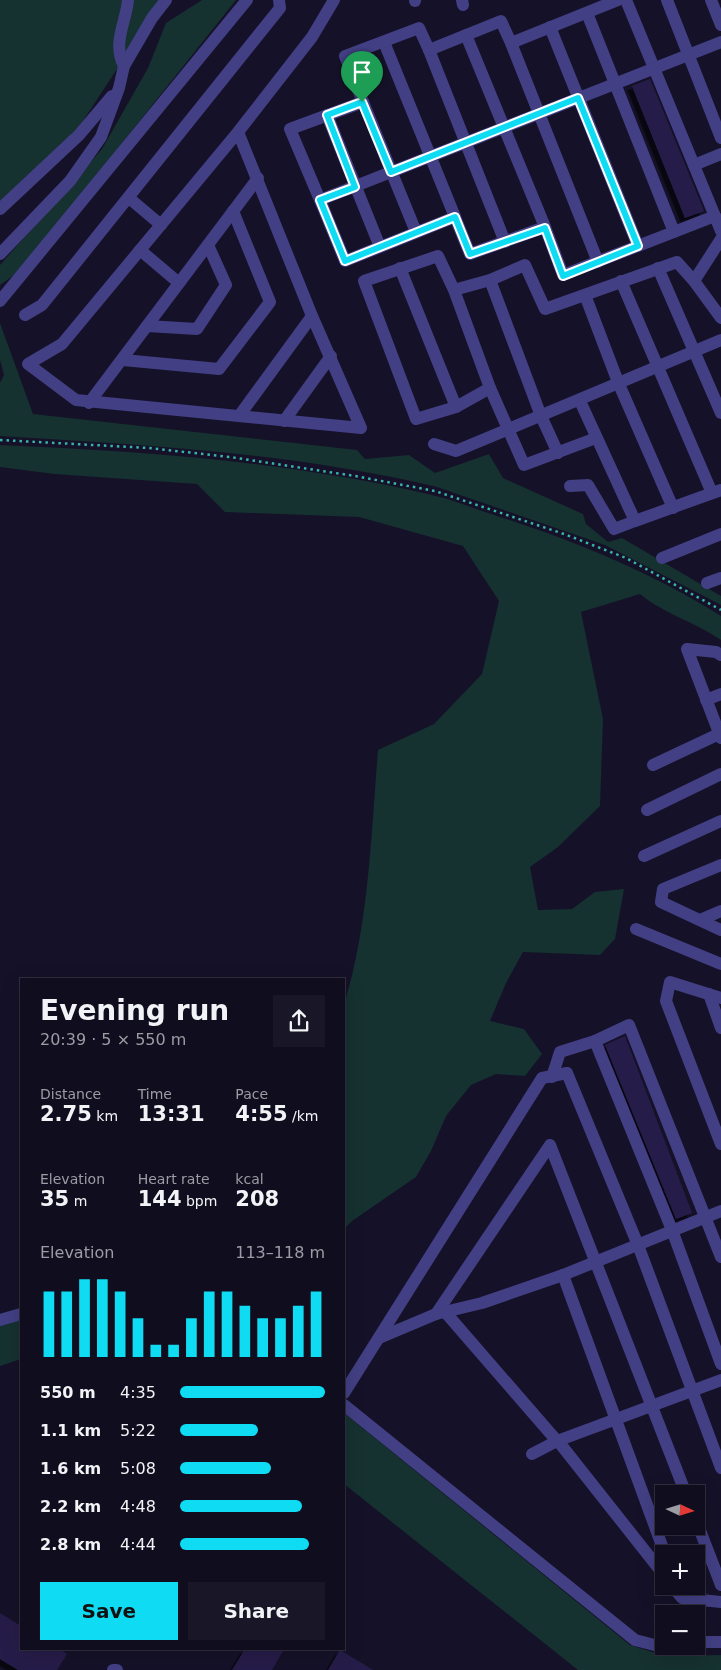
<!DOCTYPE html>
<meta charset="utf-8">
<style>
body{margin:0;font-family:"DejaVu Sans",sans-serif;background:#191627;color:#f1f3f6;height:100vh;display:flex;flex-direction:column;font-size:19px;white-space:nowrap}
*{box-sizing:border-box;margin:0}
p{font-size:16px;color:#9c9ca4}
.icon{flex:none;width:28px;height:28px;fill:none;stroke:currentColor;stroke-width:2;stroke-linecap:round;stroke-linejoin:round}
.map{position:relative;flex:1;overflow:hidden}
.sheet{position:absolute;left:20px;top:978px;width:325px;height:672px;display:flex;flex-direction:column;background:#100d1e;border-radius:0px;box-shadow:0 5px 20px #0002,0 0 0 1px #302d3c}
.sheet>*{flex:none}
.needle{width:32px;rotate:94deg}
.tools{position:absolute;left:655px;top:1485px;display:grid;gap:10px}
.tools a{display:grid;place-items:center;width:50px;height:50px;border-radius:0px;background:#100d1e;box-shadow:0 5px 20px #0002,0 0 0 1px #302d3c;font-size:25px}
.pin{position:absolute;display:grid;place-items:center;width:42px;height:42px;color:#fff;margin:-51px -21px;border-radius:50% 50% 50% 0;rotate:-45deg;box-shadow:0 0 5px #0007}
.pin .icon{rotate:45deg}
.round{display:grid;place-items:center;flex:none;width:52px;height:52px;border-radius:0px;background:#191627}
.head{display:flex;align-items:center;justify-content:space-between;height:85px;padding:0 20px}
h1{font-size:28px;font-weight:700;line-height:38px}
.stats{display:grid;grid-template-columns:repeat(3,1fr);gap:8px;height:85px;padding:5px 20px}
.stats div{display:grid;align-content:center}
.stats b{font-size:21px;font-weight:700}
.stats small{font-size:14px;font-weight:400}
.stats p{font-size:14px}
.chart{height:140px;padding:10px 20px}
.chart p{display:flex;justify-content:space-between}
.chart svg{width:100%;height:90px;margin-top:5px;stroke:#0fdcf3;stroke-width:6}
.cta{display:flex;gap:10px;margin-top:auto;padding:10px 20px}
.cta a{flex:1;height:58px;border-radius:0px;background:#0fdcf3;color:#111;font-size:20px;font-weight:700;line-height:58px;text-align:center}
.cta a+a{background:#191627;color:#f1f3f6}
ul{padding:0 20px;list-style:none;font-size:16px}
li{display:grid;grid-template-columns:80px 60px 1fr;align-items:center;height:38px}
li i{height:12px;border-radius:6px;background:#0fdcf3}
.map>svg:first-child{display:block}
.green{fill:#153130}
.building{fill:#271e48;filter:url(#shadow)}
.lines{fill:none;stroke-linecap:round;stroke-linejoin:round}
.path{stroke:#36b5ad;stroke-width:2.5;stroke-dasharray:2.5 4;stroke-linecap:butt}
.minor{stroke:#423f84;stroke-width:12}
.route-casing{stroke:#fff;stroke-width:10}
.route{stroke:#0fdcf3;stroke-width:6}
</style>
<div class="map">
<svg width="721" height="1670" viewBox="0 0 721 1670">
<defs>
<filter id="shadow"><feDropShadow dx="-4.5" dy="4.5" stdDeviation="0" flood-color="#0009"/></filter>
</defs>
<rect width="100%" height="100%" fill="#151128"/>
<g class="green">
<path d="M0,0H166L148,22L71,139L0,201Z"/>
<path d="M202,0H236L20,271L0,285V265L102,149L148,68L166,23Z"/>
<path d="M0,323L33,414L357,450L365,459L409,455L435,473L489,454L503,478L583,514L586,524L608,542L622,538L721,596V605L605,545L437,487C294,453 146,445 0,436V383L4,375L0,360Z"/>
<path d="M0,445C144,451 291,462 432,495C454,500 475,509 497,516C575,541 651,572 721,616V640C695,622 664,614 640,594L581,612L603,719L600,806L558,847L530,867L538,910L572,909L595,892L624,889L615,939L600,955L523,952L506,983L490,1021L524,1029L542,1054L525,1076L496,1074L471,1085L446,1116L431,1151L416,1177L352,1221L344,1229V1005C369,923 371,835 378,750L434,724L482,674L499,601L463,546L359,517L225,512L197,484L54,474L0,467Z"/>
<path d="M21,1318V1359L0,1366V1324Z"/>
<path d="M344,1413L630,1645L665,1656L721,1655V1670H578L344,1484Z"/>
</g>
<g class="building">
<path d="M650,79L704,211L685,218L632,86Z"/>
<path d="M625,1036L692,1213L676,1219L605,1045Z"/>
<path d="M0,1613L21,1626V1649H59L67,1654L57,1670H18L0,1659Z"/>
<path d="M245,1649H284L272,1670H232Z"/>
<path d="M340,1650L373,1670H328Z"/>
</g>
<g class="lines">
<path class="path" d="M0,440L149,448L230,457L355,476L435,491L564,534L626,558L721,610"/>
<g class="minor">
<path d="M415,0V1"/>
<path d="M462,0L463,5"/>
<path d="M626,0L721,231"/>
<path d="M667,0L721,138"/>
<path d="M711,0L721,25"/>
<path d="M587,13L674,232"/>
<path d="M550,27L638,246"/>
<path d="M466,35L545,227"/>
<path d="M384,42L455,217"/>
<path d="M511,43L598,262"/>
<path d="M429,50L505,242"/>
<path d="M124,66C112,43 126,23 128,0"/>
<path d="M363,102L416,232"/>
<path d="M327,115L380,247"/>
<path d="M238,132L312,316L361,428L76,400L28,364L62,344L238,132L312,37L334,0"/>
<path d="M694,165L721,154"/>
<path d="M129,198L161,225"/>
<path d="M320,200L290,129L363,102L345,56L419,28L429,50L501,21L511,43L618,0"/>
<path d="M0,209L79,135L112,96"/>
<path d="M715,216L563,275L545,227L470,254L455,217L345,261L320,200L721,42"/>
<path d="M721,239L694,281L721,318"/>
<path d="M140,250L179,283"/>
<path d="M0,254L70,181L101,137L119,88L124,66L152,18L166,0"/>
<path d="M400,268L456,407"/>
<path d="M658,268L721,413"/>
<path d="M490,280L541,416L558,453"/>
<path d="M621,281L712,493"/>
<path d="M454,290L490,388L456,407L416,419L364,281L438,256L454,290L490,280L525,265L545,309L677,262L694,281"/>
<path d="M585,295L618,382L673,508"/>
<path d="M0,301L247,0"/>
<path d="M25,315L42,305L280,8L279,0"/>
<path d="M147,326L197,329L226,285L208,245"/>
<path d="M123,360L219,369L270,302L233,211"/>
<path d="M490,388L524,465L596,438"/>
<path d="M580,401L635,521L721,490"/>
<path d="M89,403L258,178"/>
<path d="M239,416L312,316"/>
<path d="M284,421L331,356"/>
<path d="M434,444L456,451L721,340"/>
<path d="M570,486L588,485L614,529L635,521"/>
<path d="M662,558L721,534"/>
<path d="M707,583L721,578"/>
<path d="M721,655L716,652L687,649L721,738"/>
<path d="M706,700L721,694"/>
<path d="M653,765L721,733"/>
<path d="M647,810L721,774"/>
<path d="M644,856L721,821"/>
<path d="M721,865L663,889L661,902L721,930"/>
<path d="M700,920L721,911"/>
<path d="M636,929L721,964"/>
<path d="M709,994L721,1028"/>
<path d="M721,998L670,982L666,1001L721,1144"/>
<path d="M595,1041L629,1025L721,1257"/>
<path d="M552,1077L560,1052L595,1041L672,1230L721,1364"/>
<path d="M563,1275L665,1554"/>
<path d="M446,1313L557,1441"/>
<path d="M436,1314L550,1145L686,1494"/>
<path d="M0,1320L21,1314"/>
<path d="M379,1338L436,1314L482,1303L563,1275L721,1211"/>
<path d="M344,1393L542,1078L567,1073L638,1245L721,1468"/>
<path d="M344,1405L635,1640L666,1648L675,1646"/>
<path d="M558,1441L664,1575"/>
<path d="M532,1454L557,1441L721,1380"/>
<path d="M696,1520L721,1585"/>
<path d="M672,1586L682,1598L721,1602"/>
<path d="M696,1642H721"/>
<path d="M113,1670H117"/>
</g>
</g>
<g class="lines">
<g class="route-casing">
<path id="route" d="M578,98L638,246L563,276L545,228L470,254L455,217L345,261L320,200L355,187L327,115L362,102L391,172Z"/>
</g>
<use href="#route" class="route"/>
</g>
</svg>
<div class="tools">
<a><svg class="needle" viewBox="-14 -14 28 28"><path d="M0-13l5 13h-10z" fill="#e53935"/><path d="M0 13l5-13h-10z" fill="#9c9ca4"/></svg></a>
<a>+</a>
<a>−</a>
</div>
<div class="pin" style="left:362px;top:102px;background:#1e9e55"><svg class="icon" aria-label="arrive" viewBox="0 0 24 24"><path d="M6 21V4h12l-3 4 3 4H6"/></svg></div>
<section class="sheet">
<div class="head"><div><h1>Evening run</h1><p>20:39 · 5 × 550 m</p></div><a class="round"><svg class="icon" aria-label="share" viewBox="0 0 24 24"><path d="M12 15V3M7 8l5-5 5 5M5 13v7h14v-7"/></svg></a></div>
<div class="stats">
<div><p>Distance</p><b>2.75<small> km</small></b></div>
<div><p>Time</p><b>13:31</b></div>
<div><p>Pace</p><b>4:55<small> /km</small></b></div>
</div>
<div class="stats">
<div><p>Elevation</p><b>35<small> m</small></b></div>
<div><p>Heart rate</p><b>144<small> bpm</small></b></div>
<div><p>kcal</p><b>208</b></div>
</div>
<div class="chart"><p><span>Elevation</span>113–118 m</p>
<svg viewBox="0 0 160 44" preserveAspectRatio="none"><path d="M5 44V12M15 44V12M25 44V6M35 44V6M45 44V12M55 44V25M65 44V38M75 44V38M85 44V25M95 44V12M105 44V12M115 44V19M125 44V25M135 44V25M145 44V19M155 44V12"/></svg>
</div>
<ul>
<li><b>550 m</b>4:35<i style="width:100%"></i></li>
<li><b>1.1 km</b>5:22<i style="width:54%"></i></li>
<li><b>1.6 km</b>5:08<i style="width:63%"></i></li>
<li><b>2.2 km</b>4:48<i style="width:84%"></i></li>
<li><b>2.8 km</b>4:44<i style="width:89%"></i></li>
</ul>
<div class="cta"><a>Save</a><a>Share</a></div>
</section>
</div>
